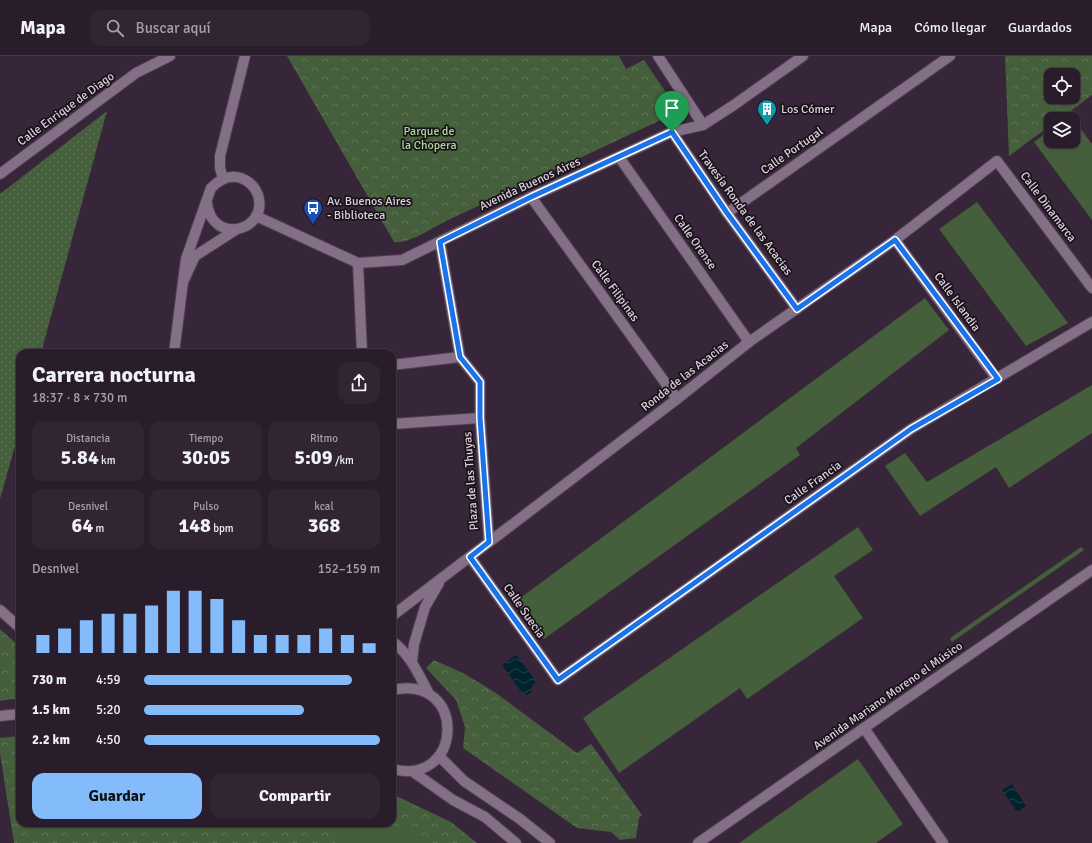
<!DOCTYPE html>
<html lang="es">
<meta charset="utf-8">
<style>
body{margin:0;font-family:Signika,sans-serif;background:#312533;color:#f1f3f6;height:100vh;display:flex;flex-direction:column;font-size:15px;white-space:nowrap}
*{box-sizing:border-box;margin:0}
p{font-size:13px;color:#a5a1a9}
.icon{flex:none;width:22px;height:22px;fill:none;stroke:currentColor;stroke-width:2;stroke-linecap:round;stroke-linejoin:round}
.map{position:relative;flex:1;overflow:hidden}
.panel{position:absolute;left:16px;top:293px;width:380px;height:478px;display:flex;flex-direction:column;background:#291c2b;border-radius:12px;box-shadow:0 1px 3px #0004,0 0 0 1px #453a47}
.panel>*{flex:none}
.fabs{position:absolute;left:1044px;top:12px;display:grid;gap:8px}
.fabs a{display:grid;place-items:center;width:36px;height:36px;border-radius:8px;background:#291c2b;box-shadow:0 1px 3px #0004,0 0 0 1px #453a47;font-size:20px}
.pin{position:absolute;display:grid;place-items:center;width:34px;height:34px;color:#fff;margin:-41px -17px;border-radius:50% 50% 50% 0;rotate:-45deg;box-shadow:0 0 4px #0007}
.pin .icon{rotate:45deg}
.round{display:grid;place-items:center;flex:none;width:42px;height:42px;border-radius:12px;background:#312533}
.summary{display:flex;align-items:center;justify-content:space-between;height:68px;padding:0 16px}
h1{font-size:22px;font-weight:700;line-height:30px}
.stats{display:grid;grid-template-columns:repeat(3,1fr);gap:6px;height:68px;padding:4px 16px}
.stats div{display:grid;align-content:center;border-radius:10px;background:#312533;text-align:center}
.stats b{font-size:20px;font-weight:700}
.stats small{font-size:11px;font-weight:400}
.stats p{font-size:11px}
.chart{height:112px;padding:8px 16px}
.chart p{display:flex;justify-content:space-between}
.chart svg{width:100%;height:72px;margin-top:4px;stroke:#84bcfb;stroke-width:6}
.button{display:flex;gap:8px;margin-top:auto;padding:8px 16px}
.button a{flex:1;height:46px;border-radius:12px;background:#84bcfb;color:#111;font-size:16px;font-weight:700;line-height:46px;text-align:center}
.button a+a{background:#312533;color:#f1f3f6}
ul{padding:0 16px;list-style:none;font-size:13px}
li{display:grid;grid-template-columns:64px 48px 1fr;align-items:center;height:30px}
li i{height:10px;border-radius:5px;background:#84bcfb}
header{display:flex;align-items:center;gap:24px;box-sizing:border-box;height:56px;padding:0 20px;background:#291c2b;border-bottom:1px solid #453a47}
header strong{font-size:19px}
nav{display:flex;gap:22px;margin-inline-start:auto;font-size:14px}
.search{width:280px;height:36px;background:#312533;display:flex;align-items:center;gap:10px;box-sizing:border-box;padding:0 14px;border-radius:12px;color:#a5a1a9;font-size:15px}
.map>svg:first-child{display:block}
.grass{fill:url(#grass-dots)}
.park{fill:url(#park-crowns);fill-rule:evenodd}
.garden{fill:#455e3b}
.water{fill:url(#water-waves)}
.lines{fill:none;stroke-linecap:round;stroke-linejoin:round}
.street-casing{stroke:#4f4151;stroke-width:12}
.secondary-casing{stroke:#4f4151;stroke-width:12}
.street{stroke:#847086;stroke-width:10}
.secondary{stroke:#847086;stroke-width:10}
.route-casing{stroke:#fff;stroke-width:8}
.route{stroke:#1a73e8;stroke-width:5}
.labels{text-anchor:middle;dominant-baseline:central;stroke-width:3.5;stroke-linejoin:round;paint-order:stroke}
.street-label{font-size:12px;fill:#dcd1dd;stroke:#1a121b}
.poi-label{font-size:12px;fill:#dcd1dd;stroke:#1a121b;text-anchor:start}
.park-label{font-size:12px;fill:#a9d995;stroke:#1a121b}
</style>
<header>
<strong>Mapa</strong>
<div class="search"><svg class="icon" aria-label="search" viewBox="0 0 24 24"><circle cx="10" cy="10" r="6"/><path d="M15 15l6 6"/></svg>Buscar aquí</div>
<nav><a>Mapa</a><a>Cómo llegar</a><a>Guardados</a></nav>
</header>
<div class="map">
<svg width="1092" height="787" viewBox="0 0 1092 787">
<defs>
<pattern id="grass-dots" width="8" height="8" patternUnits="userSpaceOnUse"><rect width="8" height="8" fill="#455e3b"/><path d="M2 2h.1M6 6h.1" fill="none" stroke="#5f7457" stroke-width="1.8" stroke-linecap="round"/></pattern>
<pattern id="park-crowns" width="20" height="18" patternUnits="userSpaceOnUse"><rect width="20" height="18" fill="#455e3b"/><path d="M2 6a3 3 0 1 1 6 0M12 15a3 3 0 1 1 6 0" fill="none" stroke="#5f7457"/></pattern>
<pattern id="water-waves" width="16" height="10" patternUnits="userSpaceOnUse"><rect width="16" height="10" fill="#00232d"/><path d="M0 5q4-4 8 0t8 0" fill="none" stroke="#25424b"/></pattern>
</defs>
<rect width="100%" height="100%" fill="#372639"/>
<path class="grass" d="M107,55L41,297H20V372L0,443V138Z"/>
<g class="park">
<path d="M287,0H619L626,13L644,4L667,38V61L446,165C432,172 410,188 394,186Z"/>
<path d="M1005,0H1092V39L1060,63H1051V69L1009,100ZM1051,19H1073V41H1051Z"/>
<path d="M0,573L20,591V642L0,645Z"/>
<path d="M434,604L465,618L496,637L577,697L591,688L642,759L639,762L636,782L620,784L611,776L577,772L463,692L465,671L456,644L426,612Z"/>
<path d="M20,680V767H392V738L451,766L477,787H14L0,697V682Z"/>
</g>
<g class="garden">
<path d="M1070,59L1092,88V164L1034,86L1051,73V85H1073V63H1065Z"/>
<path d="M977,146L1068,267L1026,290L939,173Z"/>
<path d="M925,242L949,274L796,392L800,399L544,583L515,546Z"/>
<path d="M1092,329V377L1009,432L996,411L920,460L885,410L905,397L927,426Z"/>
<path d="M858,471L873,494L834,520L863,562L747,643L740,632L619,717L583,662Z"/>
<path d="M1081,491L1084,494L952,586L950,582Z"/>
<path d="M858,703L903,768L876,787H739Z"/>
<path d="M344,767H387L433,787H335Z"/>
</g>
<g class="water">
<path d="M516,599L537,626L532,629C532,635 532,637 527,639L522,637L502,609Z"/>
<path d="M1012,728L1026,750L1017,756L1002,734Z"/>
</g>
<g class="lines">
<g class="street-casing">
<g id="street">
<path d="M658,0L703,69"/>
<path d="M672,76L727,157L797,253"/>
<path d="M619,101L749,286"/>
<path d="M0,118L136,17L170,0"/>
<path d="M223,123L220,112V100L245,0"/>
<path d="M531,141L677,343"/>
<path d="M727,157L950,0"/>
<path d="M256,160L358,207L402,204L531,141L672,76L703,69L734,49L803,0"/>
<path d="M895,184L997,323"/>
<path d="M440,186L460,301L480,326V362L489,486"/>
<path d="M358,207L362,297"/>
<path d="M183,226L186,203L211,132C219,124 229,118 241,122C249,125 255,131 258,139C269,175 212,190 207,147"/>
<path d="M174,297L183,226L195,200L237,173"/>
<path d="M392,309L460,301"/>
<path d="M392,368L480,362"/>
<path d="M470,501L558,624L911,373L1092,266"/>
<path d="M392,560L677,343L749,286L895,184L997,105L1092,232"/>
<path d="M392,585C410,598 419,619 429,638"/>
<path d="M412,606L414,588L425,551L439,527"/>
<path d="M864,672L943,787"/>
<path d="M698,787L1092,514"/>
</g>
</g>
<g class="secondary-casing">
<g id="secondary">
<path d="M0,554L20,572"/>
<path d="M392,634C468,617 464,732 392,713"/>
<path d="M0,660L20,658"/>
<path d="M439,700L464,725L520,763L550,787"/>
<path d="M412,715L453,744L485,761L516,787"/>
</g>
</g>
<use href="#street" class="street"/>
<use href="#secondary" class="secondary"/>
</g>
<g class="lines">
<g class="route-casing">
<path id="route" d="M672,76L727,157L797,253L895,184L998,323L911,373L558,624L470,501L489,486L480,362V326L460,301L440,186L531,141Z"/>
</g>
<use href="#route" class="route"/>
</g>
<defs>
<g id="building-pin" transform="scale(1)"><path d="M0 17L-7.5 6A9.5 9.5 0 1 1 7.5 6Z" fill="#0f9aa8" stroke="#1a121b"/><path d="M-4-6H4V6H1V3H-1V6H-4ZM-2.5-4.3h1.7v1.8h-1.7ZM.8-4.3h1.7v1.8H.8ZM-2.5-1h1.7V.8h-1.7ZM.8-1h1.7V.8H.8Z" fill="#fff"/></g>
<g id="bus-pin" transform="scale(1)"><path d="M0 17L-7.5 6A9.5 9.5 0 1 1 7.5 6Z" fill="#1a4fb4" stroke="#1a121b"/><path d="M-5-6H5V4H4V6H2V4H-2V6H-4V4H-5ZM-3.5-4V0h7V-4ZM-3.5 1.2v1.5H-2V1.2ZM2 1.2v1.5H3.5V1.2Z" fill="#fff"/></g>
</defs>
<g fill-rule="evenodd">
<use href="#building-pin" x="767" y="53"/>
<use href="#bus-pin" x="313" y="152"/>
</g>
<g class="labels">
<g class="street-label">
<text transform="translate(66 53) rotate(-36)">Calle Enrique de Diago</text>
<text transform="translate(792 95) rotate(-35)">Calle Portugal</text>
<text transform="translate(530 128) rotate(-25)">Avenida Buenos Aires</text>
<text transform="translate(1048 151) rotate(53)">Calle Dinamarca</text>
<text transform="translate(745 157) rotate(54)">Travesía Ronda de las Acacias</text>
<text transform="translate(695 186) rotate(55)">Calle Orense</text>
<text transform="translate(615 235) rotate(54)">Calle Filipinas</text>
<text transform="translate(957 246) rotate(54)">Calle Islandia</text>
<text transform="translate(685 320) rotate(-38)">Ronda de las Acacias</text>
<text transform="translate(471 425) rotate(-94)">Plaza de las Thuyas</text>
<text transform="translate(813 427) rotate(-35)">Calle Francia</text>
<text transform="translate(524 555) rotate(55)">Calle Suecia</text>
<text transform="translate(888 640) rotate(-35)">Avenida Mariano Moreno el Músico</text>
</g>
<g class="poi-label">
<text x="781" y="53">Los Cómer</text>
<text x="327" y="145">Av. Buenos Aires<tspan x="327" dy="14">- Biblioteca</tspan></text>
</g>
<g class="park-label">
<text x="429" y="75">Parque de<tspan x="429" dy="14">la Chopera</tspan></text>
</g>
</g>
</svg>
<div class="fabs">
<a><svg class="icon" aria-label="locate" viewBox="0 0 24 24"><circle cx="12" cy="12" r="6"/><path d="M12 2v4M12 18v4M2 12h4M18 12h4"/></svg></a>
<a><svg class="icon" aria-label="layers" viewBox="0 0 24 24"><path d="M12 4l9 5-9 5-9-5zM3 14l9 5 9-5"/></svg></a>
</div>
<div class="pin" style="left:672px;top:76px;background:#1e9e55"><svg class="icon" aria-label="arrive" viewBox="0 0 24 24"><path d="M6 21V4h12l-3 4 3 4H6"/></svg></div>
<section class="panel">
<div class="summary"><div><h1>Carrera nocturna</h1><p>18:37 · 8 × 730 m</p></div><a class="round"><svg class="icon" aria-label="share" viewBox="0 0 24 24"><path d="M12 15V3M7 8l5-5 5 5M5 13v7h14v-7"/></svg></a></div>
<div class="stats">
<div><p>Distancia</p><b>5.84<small> km</small></b></div>
<div><p>Tiempo</p><b>30:05</b></div>
<div><p>Ritmo</p><b>5:09<small> /km</small></b></div>
</div>
<div class="stats">
<div><p>Desnivel</p><b>64<small> m</small></b></div>
<div><p>Pulso</p><b>148<small> bpm</small></b></div>
<div><p>kcal</p><b>368</b></div>
</div>
<div class="chart"><p><span>Desnivel</span>152–159 m</p>
<svg viewBox="0 0 160 44" preserveAspectRatio="none"><path d="M5 44V33M15 44V29M25 44V24M35 44V20M45 44V20M55 44V15M65 44V6M75 44V6M85 44V11M95 44V24M105 44V33M115 44V33M125 44V33M135 44V29M145 44V33M155 44V38"/></svg>
</div>
<ul>
<li><b>730 m</b>4:59<i style="width:88%"></i></li>
<li><b>1.5 km</b>5:20<i style="width:68%"></i></li>
<li><b>2.2 km</b>4:50<i style="width:100%"></i></li>
</ul>
<div class="button"><a>Guardar</a><a>Compartir</a></div>
</section>
</div>
